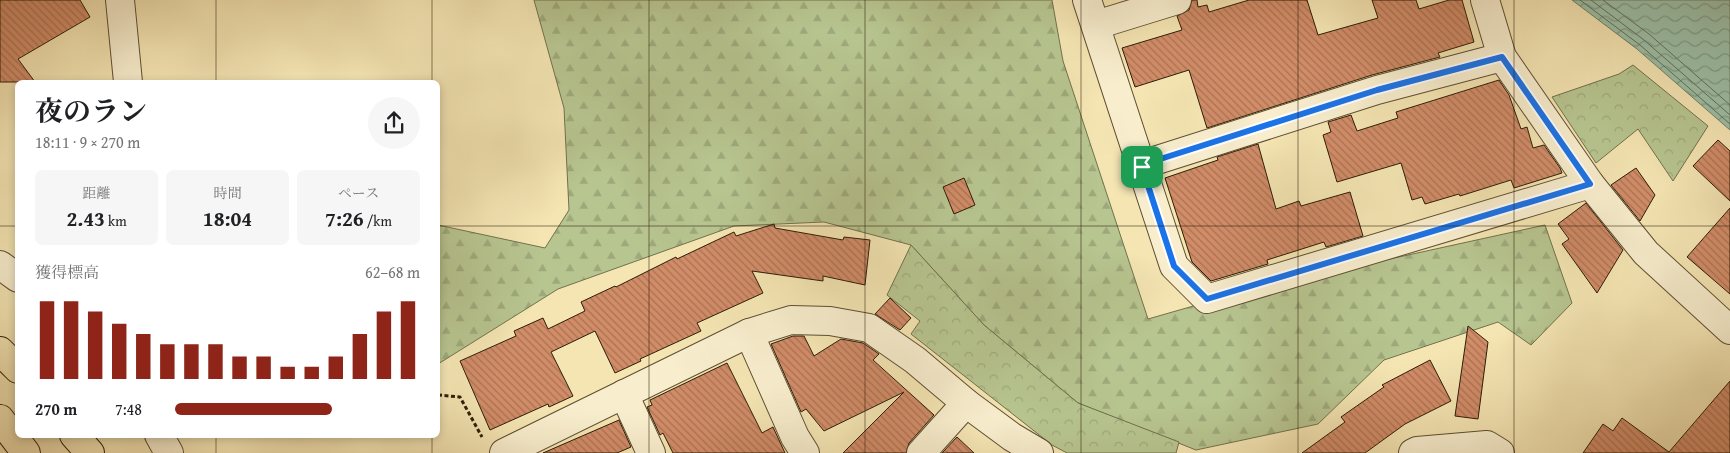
<!DOCTYPE html>
<html lang="ja">
<meta charset="utf-8">
<style>
body{margin:0;font-family:"Gentium Book Plus","Noto Serif JP",serif;background:#f6f6f6;color:#202124;height:100vh;display:flex;flex-direction:column;font-size:19px;white-space:nowrap}
*{box-sizing:border-box;margin:0}
p{font-size:16px;color:#757577}
.icon{flex:none;width:28px;height:28px;fill:none;stroke:currentColor;stroke-width:2;stroke-linecap:round;stroke-linejoin:round}
.map{position:relative;flex:1;overflow:hidden}
.drawer{position:absolute;left:15px;top:80px;width:425px;height:358px;display:flex;flex-direction:column;background:#fff;border-radius:8px;box-shadow:0 2px 8px #0003}
.drawer>*{flex:none}
.pin{position:absolute;display:grid;place-items:center;width:42px;height:42px;color:#fff;margin:-21px;border-radius:10px;box-shadow:0 2px 8px #0006}
.round{display:grid;place-items:center;flex:none;width:52px;height:52px;border-radius:26px;background:#f6f6f6}
.summary{display:flex;align-items:center;justify-content:space-between;height:85px;padding:0 20px}
h1{font-size:28px;font-weight:700;line-height:38px}
.figures{display:grid;grid-template-columns:repeat(3,1fr);gap:8px;height:85px;padding:5px 20px}
.figures div{display:grid;align-content:center;border-radius:8px;background:#f6f6f6;text-align:center}
.figures b{font-size:21px;font-weight:700}
.figures small{font-size:14px;font-weight:400}
.figures p{font-size:14px}
.chart{height:140px;padding:10px 20px}
.chart p{display:flex;justify-content:space-between}
.chart svg{width:100%;height:90px;margin-top:5px;stroke:#8f2418;stroke-width:6}
ul{padding:0 20px;list-style:none;font-size:16px}
li{display:grid;grid-template-columns:80px 60px 1fr;align-items:center;height:38px}
li i{height:12px;border-radius:6px;background:#8f2418}
.map>svg:first-child{display:block}
.forest{fill:url(#forest-firs);stroke:#72714c}
.park{fill:url(#park-crowns);stroke:#72714c}
.water{fill:url(#water-waves);stroke:#707f68}
.lines{fill:none;stroke-linecap:round;stroke-linejoin:round}
.shore{stroke:#646e58;stroke-width:1}
.building{fill:url(#building-back-hatch);stroke:#2d1d07}
.street-casing{stroke:#5f4f32;stroke-width:30}
.highway-casing{stroke:#2d1d07;stroke-width:30}
.path{stroke:#2d1d07;stroke-width:3;stroke-dasharray:4 2.5;stroke-linecap:butt}
.street{stroke:#f8eece;stroke-width:28}
.highway{stroke:#f4e5b3;stroke-width:28}
.route-casing{stroke:#fff;stroke-width:10}
.route{stroke:#1a73e8;stroke-width:6}
.grid{fill:none;stroke:#2d1d07;stroke-width:1;stroke-opacity:0.55}
</style>
<div class="map">
<svg width="1730" height="453" viewBox="0 0 1730 453">
<defs>
<pattern id="forest-firs" width="22" height="20" patternUnits="userSpaceOnUse" patternTransform="scale(1.25)"><rect width="22" height="20" fill="#b7c590"/><path d="M5 1l3.5 6h-7zM16 11l3.5 6h-7z" fill="#9ea97b"/></pattern>
<pattern id="park-crowns" width="20" height="18" patternUnits="userSpaceOnUse" patternTransform="scale(1.25)"><rect width="20" height="18" fill="#b7c590"/><path d="M2 6a3 3 0 1 1 6 0M12 15a3 3 0 1 1 6 0" fill="none" stroke="#9ea97b"/></pattern>
<pattern id="water-waves" width="16" height="10" patternUnits="userSpaceOnUse" patternTransform="scale(1.25)"><rect width="16" height="10" fill="#9cc0a8"/><path d="M0 5q4-4 8 0t8 0" fill="none" stroke="#809b87"/></pattern>
<pattern id="building-back-hatch" width="6" height="6" patternUnits="userSpaceOnUse" patternTransform="scale(1.25)"><rect width="6" height="6" fill="#d18c68"/><path d="M-1 5l2 2M0 0l6 6M5-1l2 2" fill="none" stroke="#aa7254"/></pattern>
</defs>
<rect width="100%" height="100%" fill="#f4e5b3"/>
<filter id="stains"><feTurbulence type="fractalNoise" baseFrequency=".004" numOctaves="4"/><feColorMatrix values="0 0 0 0 .2 0 0 0 0 .09 0 0 0 0 .02 0 0 0 .5 -.17"/></filter>
<radialGradient id="worn" r=".72"><stop offset=".6" stop-color="#630" stop-opacity="0"/><stop offset="1" stop-color="#630" stop-opacity=".3"/></radialGradient>
<path class="forest" d="M534,0H1052L1063,61L1148,319L1253,289L1545,225L1572,303L1531,345L1498,322L1384,360L1318,424L1196,450L1078,403L984,325L911,245L824,222L734,226L558,289L438,364V225L545,248L569,210L564,108Z"/>
<g class="park">
<path d="M1633,65L1708,126L1673,181L1638,129L1596,163L1552,97L1619,74Z"/>
<path d="M911,245L984,325L1078,403L1179,442L1176,453H1067L1052,445L911,334L920,321L887,295Z"/>
</g>
<path class="water" d="M1572,0H1730V130L1637,49Z"/>
<g class="lines">
<g class="shore">
<path d="M1580,0L1640,45L1730,124"/>
<path d="M1591,0L1644,40L1730,115"/>
<path d="M1603,0L1649,34L1730,105"/>
</g>
</g>
<g class="building">
<path d="M0,0H80L90,17L18,59L35,82H0Z"/>
<path d="M1192,0H1197L1198,7L1207,5L1209,12L1249,0H1307L1318,35L1378,18L1372,0H1416L1419,9L1449,0H1462L1474,42L1438,53L1440,57L1372,75L1207,128L1189,70L1135,87L1122,48L1182,30L1177,16L1189,10Z"/>
<path d="M1499,80L1509,95L1521,129L1527,127L1533,148L1544,145L1560,168L1562,173L1514,188L1511,180L1460,196L1459,194L1425,204L1422,197L1412,200L1401,163L1337,182L1323,135L1331,132L1328,122L1351,115L1357,131L1398,118L1396,112Z"/>
<path d="M1718,140L1730,151V201L1693,166Z"/>
<path d="M1258,144L1276,209L1299,201L1301,206L1350,192L1363,236L1326,247L1324,242L1267,260L1268,264L1211,281L1192,262L1165,178L1218,160L1217,157Z"/>
<path d="M1636,168L1655,195L1640,221L1611,185Z"/>
<path d="M964,178L975,205L954,214L943,187Z"/>
<path d="M1586,203L1623,250L1597,293L1562,244L1569,239L1558,224Z"/>
<path d="M1730,208V294L1687,257Z"/>
<path d="M774,224L775,228L843,240L844,237L870,240L865,285L823,276V281L752,271L763,293L697,323L701,331L640,359L641,361L615,373L595,331L551,352L573,396L549,407L548,404L490,430L460,361L516,336L514,331L543,318L548,329L585,311L581,302L615,286L616,287L676,257L677,259L734,232L736,236Z"/>
<path d="M890,298L911,318L900,330L875,314Z"/>
<path d="M1468,326L1488,342L1478,419L1455,416Z"/>
<path d="M793,336H804L814,356L841,339L863,343L879,354L873,360L934,415L909,443L906,453H843L904,392L824,431L806,409L801,412L771,344Z"/>
<path d="M1430,360L1451,401L1405,424L1365,453H1302L1345,422L1341,417L1384,387L1382,385Z"/>
<path d="M727,363L762,433L773,427L785,453H673L663,433L660,435L647,407L652,405L650,400Z"/>
<path d="M1730,381V453H1583L1603,424L1613,431L1622,418L1669,452Z"/>
<path d="M619,420L631,447L617,453H543Z"/>
<path d="M957,437L974,453H942Z"/>
</g>
<g class="lines">
<g class="street-casing">
<g id="street">
<path d="M120,0L128,82"/>
<path d="M1087,0L1174,266L1207,299L1590,184"/>
<path d="M1485,0L1502,57L1590,184L1646,253L1730,330"/>
<path d="M1096,25L1177,0"/>
<path d="M1142,167L1154,161L1377,90L1502,57"/>
<path d="M0,265L18,278"/>
<path d="M749,333L795,437L805,453"/>
<path d="M624,394L651,453"/>
<path d="M159,435L169,453"/>
<path d="M504,453L749,333L791,320L830,321L869,328L915,360L966,403L1012,437L1039,453"/>
<path d="M921,453L966,403"/>
<path d="M1413,453L1417,451L1487,445L1500,453"/>
</g>
</g>
<g class="highway-casing">
<g id="highway">
<path d="M0,351L18,369"/>
<path d="M0,419L26,453"/>
<path d="M74,435L90,453"/>
</g>
</g>
<path class="path" d="M438,395L460,397L482,437"/>
<use href="#street" class="street"/>
<use href="#highway" class="highway"/>
</g>
<g class="lines">
<g class="route-casing">
<path id="route" d="M1502,57L1590,184L1207,299L1174,266L1142,167L1154,161L1377,90Z"/>
</g>
<use href="#route" class="route"/>
</g>
<path class="grid" d="M216,0V82M432,0V82M649,0V453M865,0V453M1081,0V453M1298,0V453M1514,0V453M0,226H18M438,226H1730M216,435V453M432,435V453"/>
<rect width="100%" height="100%" filter="url(#stains)"/>
<rect width="100%" height="100%" fill="url(#worn)"/>
</svg>
<div class="pin" style="left:1142px;top:167px;background:#1e9e55"><svg class="icon" aria-label="arrive" viewBox="0 0 24 24"><path d="M6 21V4h12l-3 4 3 4H6"/></svg></div>
<section class="drawer">
<div class="summary"><div><h1>夜のラン</h1><p>18:11 · 9 × 270 m</p></div><a class="round"><svg class="icon" aria-label="share" viewBox="0 0 24 24"><path d="M12 15V3M7 8l5-5 5 5M5 13v7h14v-7"/></svg></a></div>
<div class="figures">
<div><p>距離</p><b>2.43<small> km</small></b></div>
<div><p>時間</p><b>18:04</b></div>
<div><p>ペース</p><b>7:26<small> /km</small></b></div>
</div>
<div class="chart"><p><span>獲得標高</span>62–68 m</p>
<svg viewBox="0 0 160 44" preserveAspectRatio="none"><path d="M5 44V6M15 44V6M25 44V11M35 44V17M45 44V22M55 44V27M65 44V27M75 44V27M85 44V33M95 44V33M105 44V38M115 44V38M125 44V33M135 44V22M145 44V11M155 44V6"/></svg>
</div>
<ul>
<li><b>270 m</b>7:48<i style="width:64%"></i></li>
</ul>
</section>
</div>
